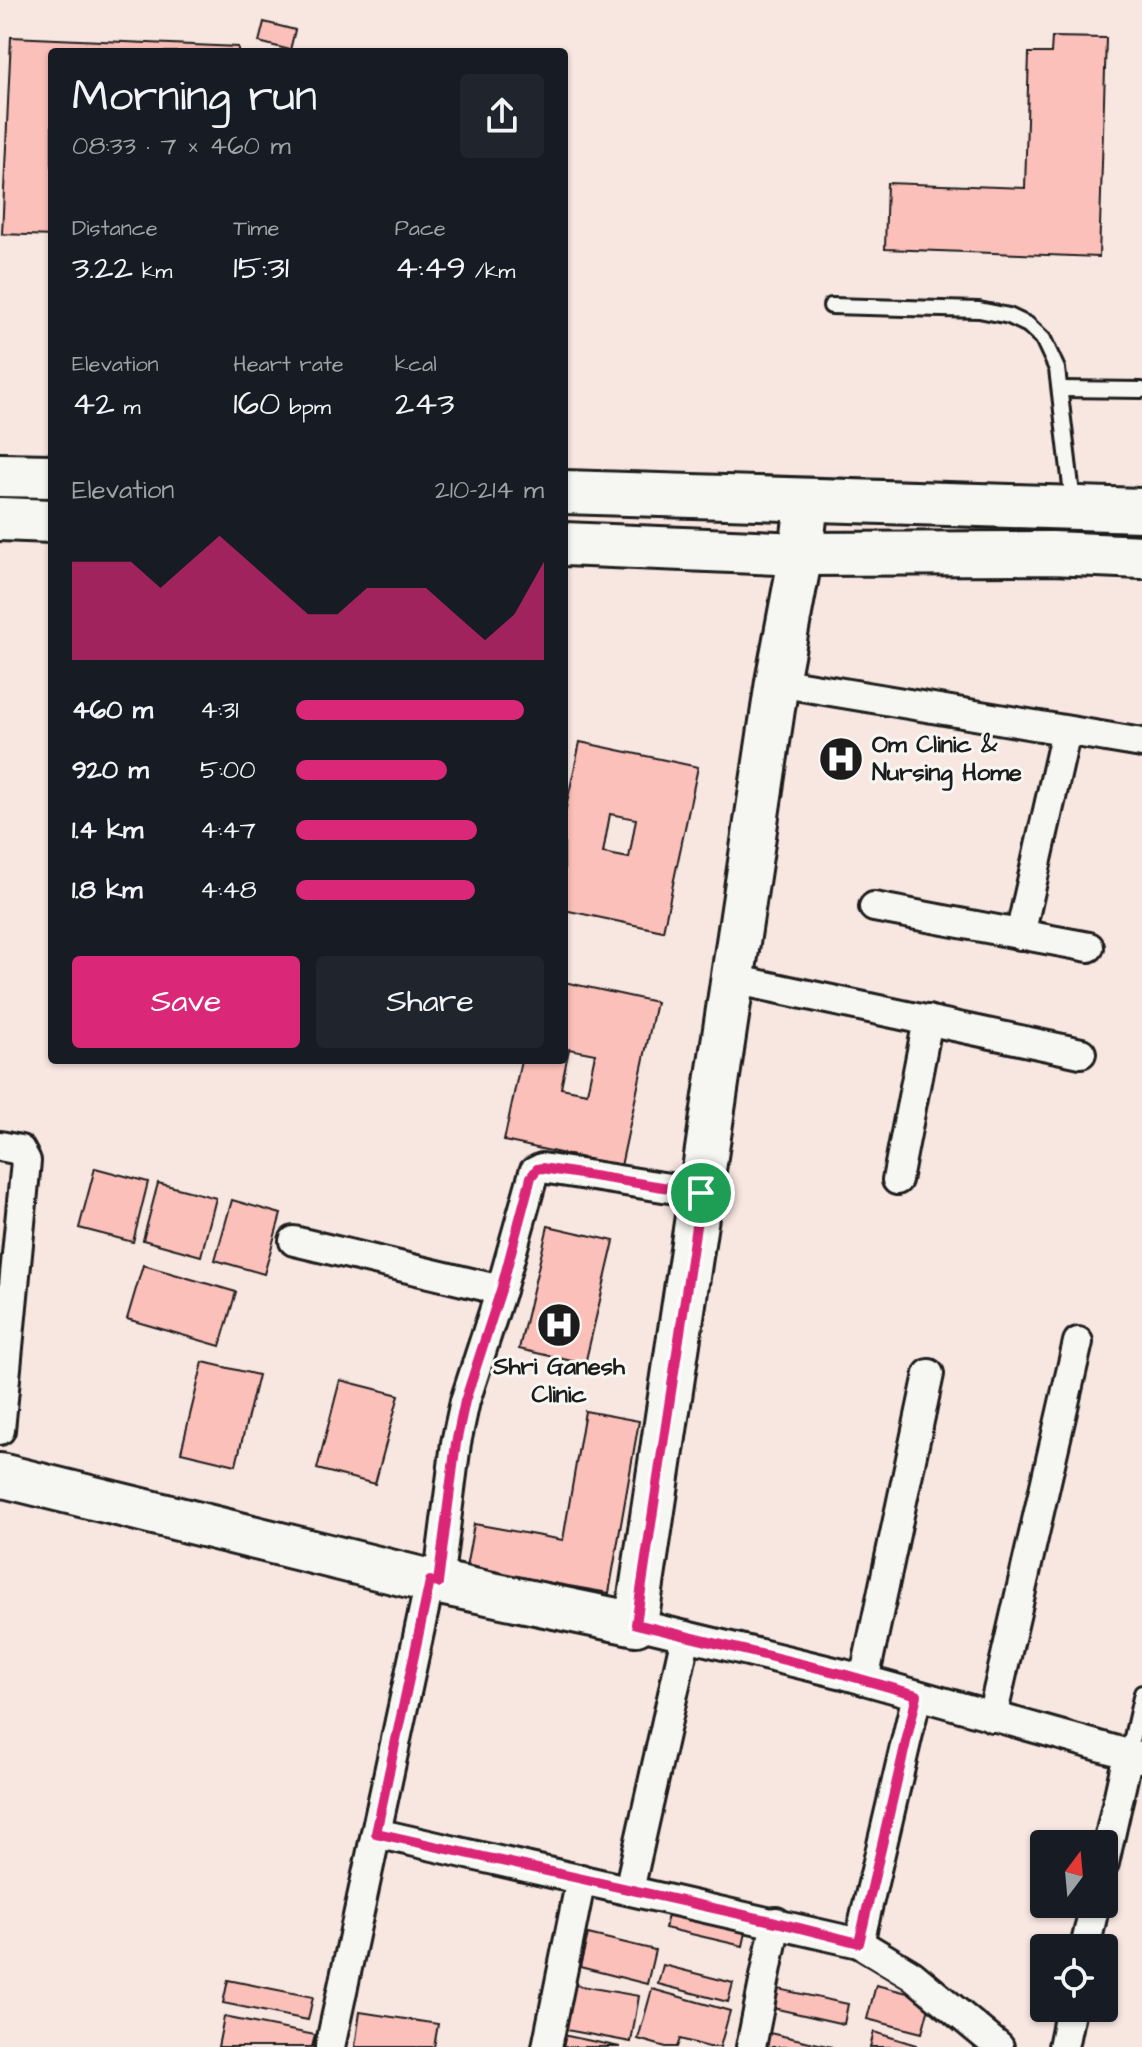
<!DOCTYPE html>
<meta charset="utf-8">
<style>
body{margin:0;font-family:"Architects Daughter",sans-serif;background:#20242c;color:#f1f3f6;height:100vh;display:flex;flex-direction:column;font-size:30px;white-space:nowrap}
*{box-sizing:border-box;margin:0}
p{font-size:26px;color:#9ea1a6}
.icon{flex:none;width:44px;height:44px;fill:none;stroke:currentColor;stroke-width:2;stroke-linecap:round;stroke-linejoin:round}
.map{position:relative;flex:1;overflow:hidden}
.details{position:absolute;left:48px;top:48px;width:520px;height:1016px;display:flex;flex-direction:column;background:#171b24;border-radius:8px;box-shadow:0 2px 6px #0004}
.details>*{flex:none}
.needle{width:52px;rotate:16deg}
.fabs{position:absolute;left:1030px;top:1830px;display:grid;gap:16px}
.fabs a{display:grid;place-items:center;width:88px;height:88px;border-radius:8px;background:#171b24;box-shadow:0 2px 6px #0004;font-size:40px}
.pin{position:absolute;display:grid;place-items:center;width:68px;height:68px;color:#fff;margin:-34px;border:4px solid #fff;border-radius:50%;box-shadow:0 2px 8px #0007}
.round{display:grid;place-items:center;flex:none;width:84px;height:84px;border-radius:8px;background:#20242c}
.overview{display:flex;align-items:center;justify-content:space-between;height:136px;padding:0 24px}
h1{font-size:44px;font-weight:600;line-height:60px}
.stats{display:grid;grid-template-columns:repeat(3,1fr);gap:12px;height:136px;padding:8px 24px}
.stats div{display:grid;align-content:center}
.stats b{font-size:34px;font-weight:600}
.stats small{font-size:22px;font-weight:400}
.stats p{font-size:22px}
.chart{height:224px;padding:16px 24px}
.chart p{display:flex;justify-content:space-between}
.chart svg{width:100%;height:144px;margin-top:8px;fill:#db2777;opacity:.7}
.primary-button{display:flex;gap:16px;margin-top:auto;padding:16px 24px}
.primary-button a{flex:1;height:92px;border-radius:8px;background:#db2777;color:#fff;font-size:32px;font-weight:600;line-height:92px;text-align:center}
.primary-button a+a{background:#20242c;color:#f1f3f6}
ul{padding:0 24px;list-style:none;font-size:26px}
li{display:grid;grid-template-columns:128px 96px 1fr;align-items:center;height:60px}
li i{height:20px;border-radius:10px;background:#db2777}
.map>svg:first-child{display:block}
.building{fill:#fcc0ba;stroke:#1c1c1c;stroke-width:2;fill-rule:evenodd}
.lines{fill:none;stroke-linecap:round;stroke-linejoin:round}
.lane-casing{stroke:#1c1c1c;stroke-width:20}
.street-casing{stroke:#1c1c1c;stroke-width:34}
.secondary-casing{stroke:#1c1c1c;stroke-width:48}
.lane{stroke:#f6f6f2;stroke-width:14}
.street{stroke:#f6f6f2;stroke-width:28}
.secondary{stroke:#f6f6f2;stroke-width:42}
.route-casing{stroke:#fff;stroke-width:16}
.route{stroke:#db2777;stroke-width:10}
.labels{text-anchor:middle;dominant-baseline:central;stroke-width:6;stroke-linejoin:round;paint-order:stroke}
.poi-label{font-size:24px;font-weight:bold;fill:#1c1c1c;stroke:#f6f6f2;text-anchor:start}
</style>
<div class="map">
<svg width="1142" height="2047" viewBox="0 0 1142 2047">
<rect width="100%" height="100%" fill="#f8e6e1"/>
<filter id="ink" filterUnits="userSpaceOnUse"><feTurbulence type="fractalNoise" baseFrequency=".0125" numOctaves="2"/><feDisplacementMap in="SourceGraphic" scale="16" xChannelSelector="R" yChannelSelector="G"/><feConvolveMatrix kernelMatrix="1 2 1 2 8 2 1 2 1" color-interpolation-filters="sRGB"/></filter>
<g filter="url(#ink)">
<g class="building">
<path d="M264,22L295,30L290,50L259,42Z"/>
<path d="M11,37L238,47V52H52V236L2,234Z"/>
<path d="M1052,37L1106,38L1099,257L885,249L887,183L1025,188L1029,53H1051Z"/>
<path d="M580,742L698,767L663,931L564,910V817ZM610,814L636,819L629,858L603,853Z"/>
<path d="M564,982L656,1002L621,1166L504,1141L521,1060H564ZM569,1049L595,1054L587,1093L561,1088Z"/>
<path d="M95,1168L148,1182L133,1242L79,1228Z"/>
<path d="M158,1183L216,1198L201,1256L143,1240Z"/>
<path d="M232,1200L281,1214L264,1274L215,1260Z"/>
<path d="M548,1226L614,1241L585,1364L519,1349Z"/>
<path d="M143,1265L236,1292L220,1346L127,1319Z"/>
<path d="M203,1362L258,1375L236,1465L181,1452Z"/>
<path d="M340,1380L399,1395L375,1484L317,1469Z"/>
<path d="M585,1411L639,1421L609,1593L466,1568L474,1524L563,1540Z"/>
<path d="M670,1906L748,1923L743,1946L665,1928Z"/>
<path d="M588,1934L655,1950L647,1984L580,1967Z"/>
<path d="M663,1965L733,1983L728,2002L658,1984Z"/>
<path d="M228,1980L313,1997L308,2020L223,2003Z"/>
<path d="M569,1984L639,1996L631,2042L561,2029Z"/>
<path d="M876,1985L931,1999L922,2033L867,2019Z"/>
<path d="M769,1987L848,2004L844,2024L764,2006Z"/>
<path d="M652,1989L730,2011L720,2047H709L680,2039L677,2047H666L638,2039Z"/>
<path d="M360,2012L438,2024L434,2047H355Z"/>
<path d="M224,2017L315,2035L312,2047H218Z"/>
<path d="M765,2032L832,2047H761Z"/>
<path d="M874,2032L916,2045V2047H870Z"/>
<path d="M553,2033L620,2047H550Z"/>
</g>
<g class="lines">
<g class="lane-casing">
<g id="lane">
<path d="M831,306L979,310L1009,316L1028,325L1043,339L1057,369L1073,503"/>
<path d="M1060,389L1142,390"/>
<path d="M1128,1755L1142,1693"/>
</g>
</g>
<g class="street-casing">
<g id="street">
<path d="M777,682L1142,743"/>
<path d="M874,907L1089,947"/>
<path d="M1020,935L1066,731"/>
<path d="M733,979L1081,1053"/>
<path d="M0,1146L20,1150L26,1161L0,1430"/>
<path d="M897,1180L928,1020"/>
<path d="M294,1241L501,1290"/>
<path d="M438,1583L456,1443L465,1401L501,1290L534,1172L542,1168L701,1193"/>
<path d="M636,1624L843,1674L1142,1758"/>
<path d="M864,1680L929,1374"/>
<path d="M992,1717L1078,1342"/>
<path d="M376,1833L859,1943L912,1975L999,2047"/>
<path d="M1104,1863L1128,1755"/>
<path d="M629,1890L686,1636"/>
<path d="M859,1943L917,1695"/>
<path d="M1085,1948L1095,1904"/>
<path d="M330,2047L430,1581"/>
<path d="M547,2047L581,1879"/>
<path d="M751,2047L776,1922"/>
<path d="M1063,2047L1071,2008"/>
</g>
</g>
<g class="secondary-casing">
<g id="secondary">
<path d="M0,475L52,476"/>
<path d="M564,492L1142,510"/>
<path d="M0,519L52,521"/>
<path d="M564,544L801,554L1052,553L1142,557"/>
<path d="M0,1475L430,1581L636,1624L777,682L801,554L807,500"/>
</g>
</g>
<use href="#lane" class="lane"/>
<use href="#street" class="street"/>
<use href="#secondary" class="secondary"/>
</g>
</g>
<g class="lines" filter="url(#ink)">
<g class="route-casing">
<path id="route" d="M542,1168L701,1193L636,1624L843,1674L917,1695L859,1943L776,1922L376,1833L430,1581L438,1583L456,1443L465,1401L501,1290L531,1177L537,1169Z"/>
</g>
<use href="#route" class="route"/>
</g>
<defs>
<g id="hospital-disc" transform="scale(2.3)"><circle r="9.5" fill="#1c1c1c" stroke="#f6f6f2"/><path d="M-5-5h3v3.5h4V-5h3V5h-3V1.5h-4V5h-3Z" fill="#fff"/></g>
</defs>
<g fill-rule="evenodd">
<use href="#hospital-disc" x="841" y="759"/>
<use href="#hospital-disc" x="559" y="1325"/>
</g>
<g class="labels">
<g class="poi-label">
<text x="872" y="745">Om Clinic &amp;<tspan x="872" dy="28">Nursing Home</tspan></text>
<text x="559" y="1367" text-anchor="middle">Shri Ganesh<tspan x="559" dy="28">Clinic</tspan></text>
</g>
</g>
</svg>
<div class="fabs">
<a><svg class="needle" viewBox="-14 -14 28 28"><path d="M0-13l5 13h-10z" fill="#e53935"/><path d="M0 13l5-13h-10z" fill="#9ea1a6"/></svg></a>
<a><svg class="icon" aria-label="locate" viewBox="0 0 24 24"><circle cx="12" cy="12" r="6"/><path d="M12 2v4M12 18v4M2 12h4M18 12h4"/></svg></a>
</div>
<div class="pin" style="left:701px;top:1193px;background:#1e9e55"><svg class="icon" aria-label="arrive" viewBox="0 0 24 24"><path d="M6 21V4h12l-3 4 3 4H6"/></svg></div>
<section class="details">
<div class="overview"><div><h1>Morning run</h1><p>08:33 · 7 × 460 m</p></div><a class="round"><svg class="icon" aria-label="share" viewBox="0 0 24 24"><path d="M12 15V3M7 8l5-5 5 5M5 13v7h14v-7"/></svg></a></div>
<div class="stats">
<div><p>Distance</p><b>3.22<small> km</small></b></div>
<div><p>Time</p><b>15:31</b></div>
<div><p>Pace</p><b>4:49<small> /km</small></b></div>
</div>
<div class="stats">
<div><p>Elevation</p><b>42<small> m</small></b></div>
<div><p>Heart rate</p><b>160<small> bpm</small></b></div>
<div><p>kcal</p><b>243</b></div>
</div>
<div class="chart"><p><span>Elevation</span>210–214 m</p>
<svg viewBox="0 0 160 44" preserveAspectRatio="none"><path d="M0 44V14L10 14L20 14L30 22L40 14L50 6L60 14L70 22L80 30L90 30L100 22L110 22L120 22L130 30L140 38L150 30L160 14V44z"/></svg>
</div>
<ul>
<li><b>460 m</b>4:31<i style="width:92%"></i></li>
<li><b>920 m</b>5:00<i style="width:61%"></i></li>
<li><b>1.4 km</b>4:47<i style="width:73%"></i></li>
<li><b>1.8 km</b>4:48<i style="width:72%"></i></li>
</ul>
<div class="primary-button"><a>Save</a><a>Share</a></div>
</section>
</div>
